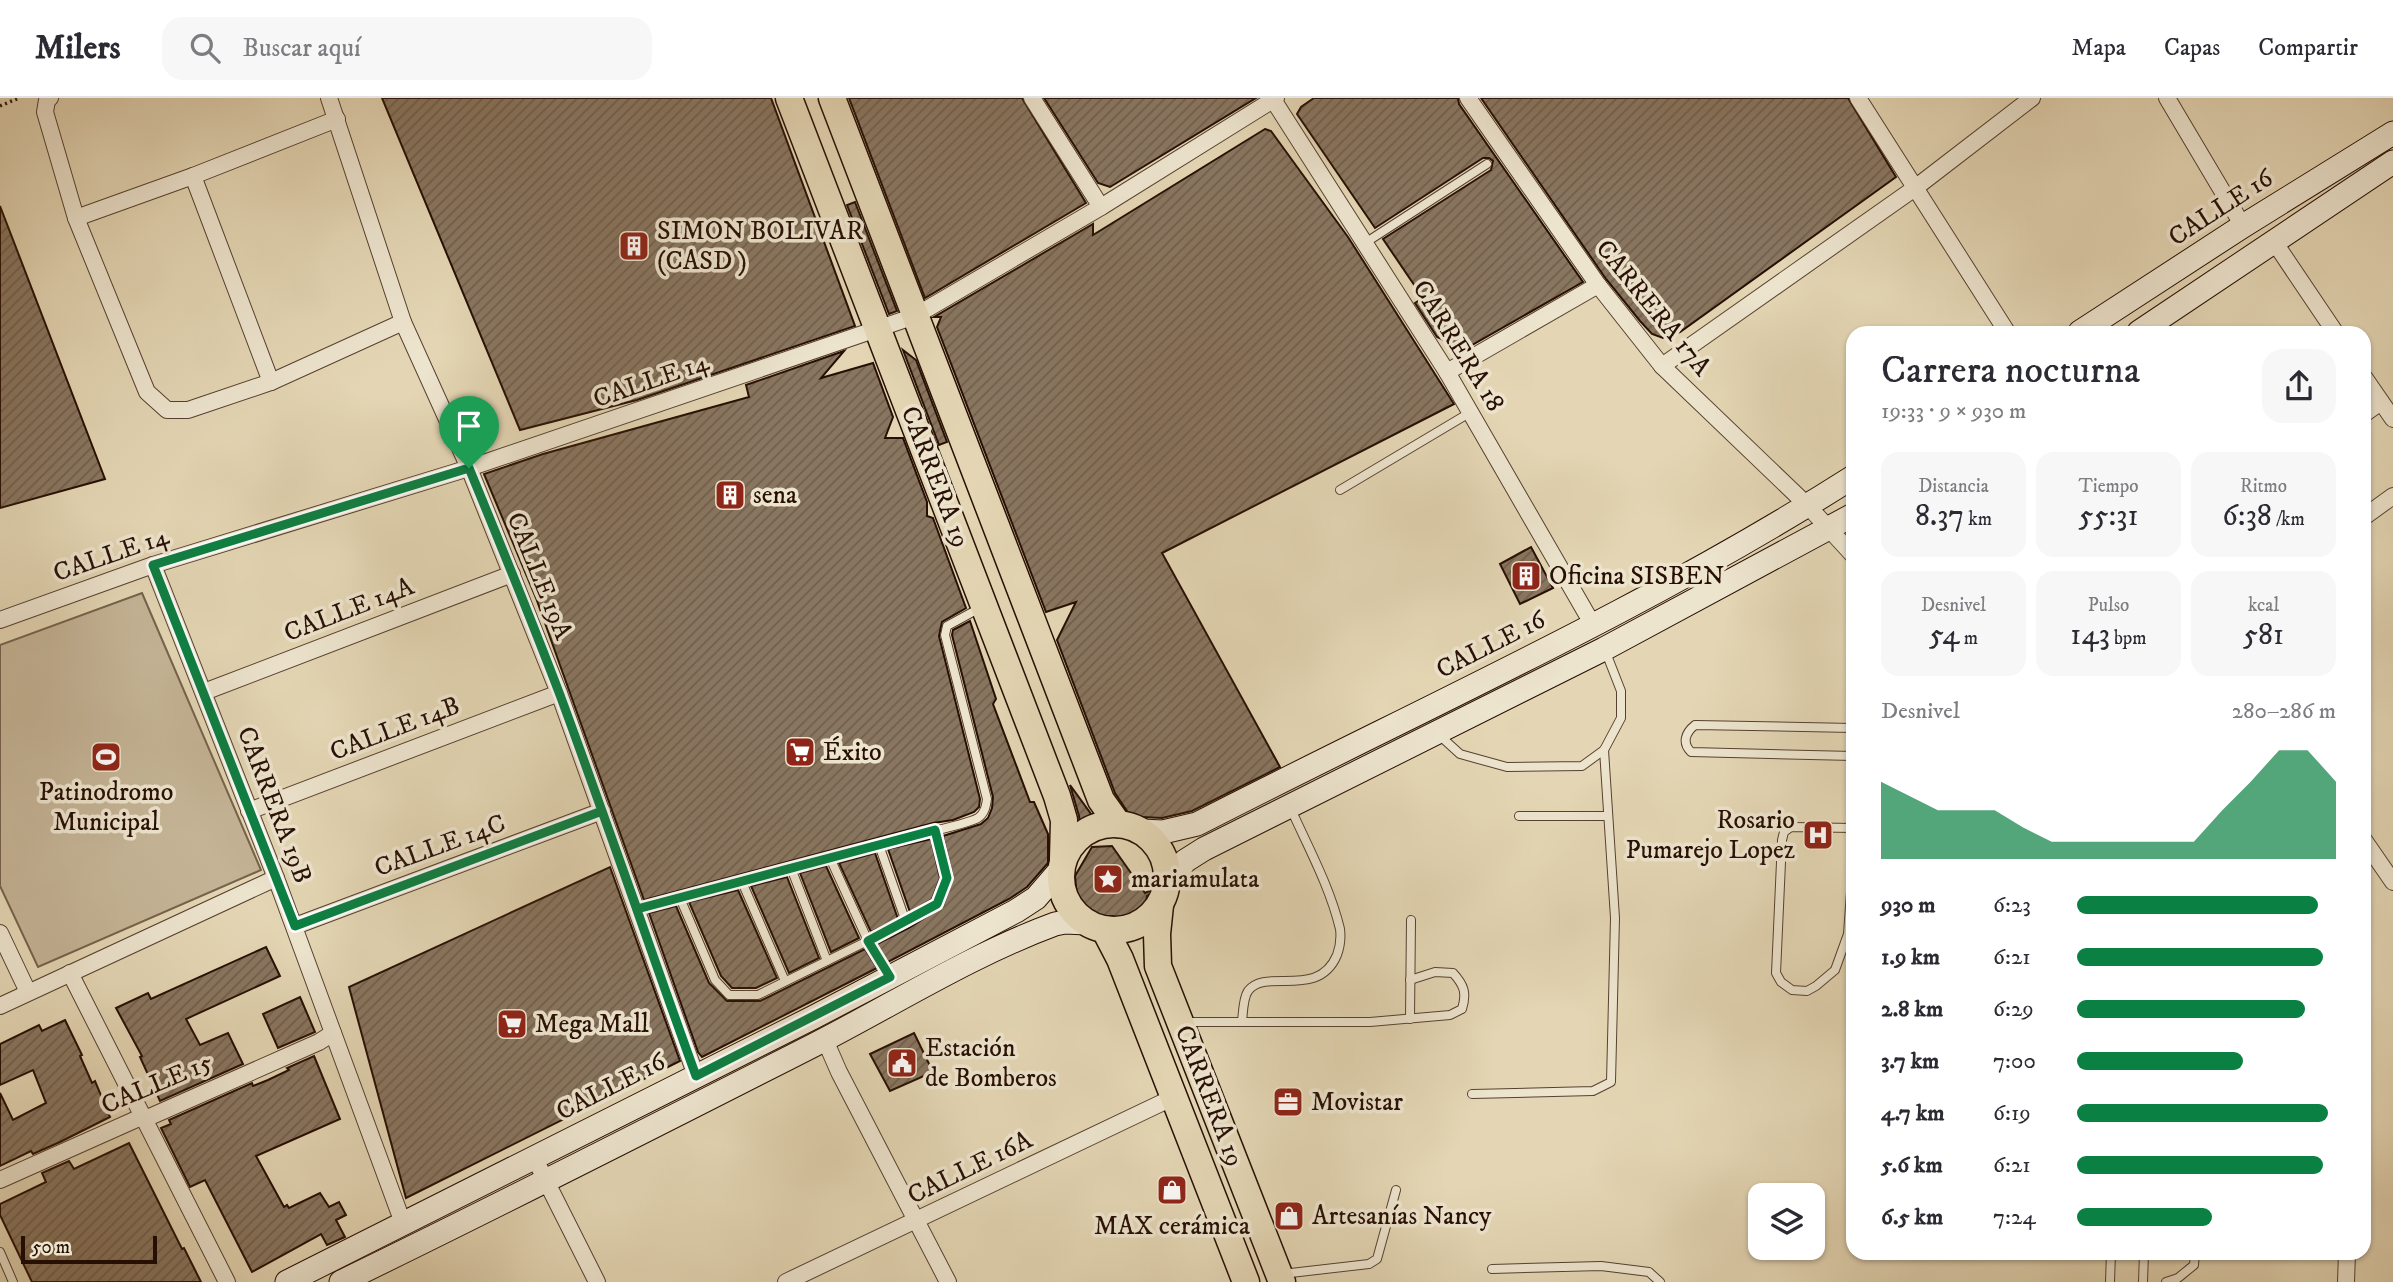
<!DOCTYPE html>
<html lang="es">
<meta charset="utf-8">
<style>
body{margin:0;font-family:"IM FELL DW Pica",serif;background:#f7f7f7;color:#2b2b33;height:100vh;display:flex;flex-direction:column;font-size:26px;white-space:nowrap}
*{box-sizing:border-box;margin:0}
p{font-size:23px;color:#7c7c81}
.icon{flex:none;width:38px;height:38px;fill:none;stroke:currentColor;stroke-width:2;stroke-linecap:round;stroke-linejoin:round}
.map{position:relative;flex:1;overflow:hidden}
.side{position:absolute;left:1846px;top:228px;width:525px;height:934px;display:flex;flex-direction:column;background:#fff;border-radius:21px;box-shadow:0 2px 5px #0004}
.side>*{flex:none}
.tools{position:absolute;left:1748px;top:1085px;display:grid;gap:14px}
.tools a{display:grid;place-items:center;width:77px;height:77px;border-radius:14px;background:#fff;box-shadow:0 2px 5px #0004;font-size:35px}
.scale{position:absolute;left:21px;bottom:18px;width:136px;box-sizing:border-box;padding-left:7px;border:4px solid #270f04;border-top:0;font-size:19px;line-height:24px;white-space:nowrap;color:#270f04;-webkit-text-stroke:5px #ede4ce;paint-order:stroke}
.pin{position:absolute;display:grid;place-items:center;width:60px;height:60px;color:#fff;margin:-72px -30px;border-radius:50% 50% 50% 0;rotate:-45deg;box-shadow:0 0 7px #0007}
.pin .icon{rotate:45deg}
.round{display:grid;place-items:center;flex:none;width:74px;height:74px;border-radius:21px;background:#f7f7f7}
.overview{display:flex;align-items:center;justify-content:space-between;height:119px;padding:0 35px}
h1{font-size:38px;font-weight:600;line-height:52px}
.stats{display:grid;grid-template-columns:repeat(3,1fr);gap:10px;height:119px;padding:7px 35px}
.stats div{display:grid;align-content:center;border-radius:18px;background:#f7f7f7;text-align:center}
.stats b{font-size:30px;font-weight:600}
.stats small{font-size:19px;font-weight:400}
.stats p{font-size:19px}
.chart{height:196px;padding:14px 35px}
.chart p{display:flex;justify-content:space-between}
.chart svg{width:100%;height:126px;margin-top:7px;fill:#0b8043;opacity:.7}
ul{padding:0 35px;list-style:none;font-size:23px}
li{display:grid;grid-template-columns:112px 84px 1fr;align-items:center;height:52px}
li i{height:18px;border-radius:9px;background:#0b8043}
header{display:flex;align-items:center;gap:42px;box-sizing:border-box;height:98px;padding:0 35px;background:#fff;border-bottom:2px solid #e1e1e2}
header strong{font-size:33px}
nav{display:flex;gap:38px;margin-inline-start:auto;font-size:24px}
.search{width:490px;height:63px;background:#f7f7f7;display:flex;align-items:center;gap:18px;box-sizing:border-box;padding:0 24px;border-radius:21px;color:#7c7c81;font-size:26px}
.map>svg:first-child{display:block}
.pitch{fill:#c4b496;stroke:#76624d;stroke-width:2}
.building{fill:url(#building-hatch);stroke:#270f04;stroke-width:2}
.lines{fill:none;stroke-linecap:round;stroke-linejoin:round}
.service-casing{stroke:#564130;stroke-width:10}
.minor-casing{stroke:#564130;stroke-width:18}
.secondary-casing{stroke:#270f04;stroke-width:25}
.trunk-casing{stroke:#270f04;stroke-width:29}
.path{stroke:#270f04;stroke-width:3.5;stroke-dasharray:2 3.5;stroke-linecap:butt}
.service{stroke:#ede4ce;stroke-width:8}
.minor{stroke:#ede4ce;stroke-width:16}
.secondary{stroke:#ede4ce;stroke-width:23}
.trunk{stroke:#e4d6b4;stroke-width:26}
.route-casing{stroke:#fff;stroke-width:14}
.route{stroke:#0b8043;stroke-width:9}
.labels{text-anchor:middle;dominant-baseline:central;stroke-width:7;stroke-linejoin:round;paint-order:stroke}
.street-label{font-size:26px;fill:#270f04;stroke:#ede4ce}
.poi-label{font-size:26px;fill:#270f04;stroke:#ede4ce;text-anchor:start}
</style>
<header>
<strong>Milers</strong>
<div class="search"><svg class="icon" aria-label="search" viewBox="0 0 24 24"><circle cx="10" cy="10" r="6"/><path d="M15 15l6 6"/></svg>Buscar aquí</div>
<nav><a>Mapa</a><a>Capas</a><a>Compartir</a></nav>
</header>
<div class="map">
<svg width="2393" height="1184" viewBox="0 0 2393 1184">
<defs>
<pattern id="building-hatch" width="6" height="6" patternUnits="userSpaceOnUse" patternTransform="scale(1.75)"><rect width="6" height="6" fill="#897660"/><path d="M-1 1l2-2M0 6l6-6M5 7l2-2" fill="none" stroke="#705f4d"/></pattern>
</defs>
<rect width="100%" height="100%" fill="#e4d6b4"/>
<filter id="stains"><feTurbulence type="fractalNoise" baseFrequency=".00286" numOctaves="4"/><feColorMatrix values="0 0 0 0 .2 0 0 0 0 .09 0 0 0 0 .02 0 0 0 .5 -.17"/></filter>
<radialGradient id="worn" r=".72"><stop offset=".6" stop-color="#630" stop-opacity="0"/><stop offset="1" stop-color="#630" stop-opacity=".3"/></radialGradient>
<path class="pitch" d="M142,495L261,772L38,869L0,788V547Z"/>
<g class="building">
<path d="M382,0H771L855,228L637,302L520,332Z"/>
<path d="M849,0H1022L1086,105L925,200Z"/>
<path d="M1044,0H1256L1110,89L1098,85Z"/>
<path d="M1314,0H1458L1459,6L1583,184L1472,247L1460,249L1437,239L1415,205L1423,200L1383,141L1491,72L1493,63L1489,60H1483L1375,130L1297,16L1301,9Z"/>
<path d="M1481,0H1848L1896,79L1680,234L1663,240L1652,236L1640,223L1606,181Z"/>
<path d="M1265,31L1271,33L1348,139L1454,306L1162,455L1280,669L1192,713L1162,720L1142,719L1133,722L1115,695L1057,542L1076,504L1046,514L937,229L941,219H934L1093,126V137Z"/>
<path d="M855,104L897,213L889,216L847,107Z"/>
<path d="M0,108L105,381L0,410Z"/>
<path d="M903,252L916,262L947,344L939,347Z"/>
<path d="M844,253L821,280L873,265L893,319L885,340H903L927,404V418L933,420L966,510L942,524L939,538L980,701L979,709L974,714L953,722L933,725L644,802L536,500L484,376L543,356L749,299L746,287Z"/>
<path d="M1531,449L1553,490L1520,506L1500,466Z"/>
<path d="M970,523L996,601L993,606L1030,704H1034L1048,736V765L1027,789L1009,801L888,864L877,846L909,830L943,808L953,779L943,738L981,726L988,720L992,710L993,699L952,537L953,532Z"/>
<path d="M1070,687L1099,727L1081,736L1079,718Z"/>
<path d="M931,741L940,780L932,801L910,814L888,751Z"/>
<path d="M1112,748L1145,795L1153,791L1154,793L1147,798L1143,821L1121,829L1113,818H1099L1094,813L1082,811L1077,799L1075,778L1092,749Z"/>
<path d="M875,755L898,821L871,834L839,765Z"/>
<path d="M826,768L859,840L831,854L800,775Z"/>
<path d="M610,769L680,963L406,1100L349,889Z"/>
<path d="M787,779L819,860L789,875L751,788Z"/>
<path d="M738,792L777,880L756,890H732L721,878L689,804Z"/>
<path d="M676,808L709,885L727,903H760L865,851L877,870L702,959L698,954L649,815Z"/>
<path d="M266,849L280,878L186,921L200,947L228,935L243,966L160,1003L140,959L142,958L116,910L148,895L151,901Z"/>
<path d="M300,899L315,934L278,950L263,916Z"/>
<path d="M65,922L82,957L80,958L92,985L95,983L110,1019L60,1044L33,1056L31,1053L0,1068V995L13,1022L46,1005L33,972L0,987V946L39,927L42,933Z"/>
<path d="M914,935L933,974L890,993L870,956Z"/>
<path d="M314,958L340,1021L256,1058L284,1109L287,1107L289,1110L320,1095L329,1109L339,1104L346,1117L336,1122L345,1139L327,1147L321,1136L252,1174L205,1082L190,1089L161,1030L171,1026L169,1022L252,985L253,988L268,982L289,972L287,970Z"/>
<path d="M129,1045L182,1151L184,1150L201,1184H32L0,1117V1106L46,1084L42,1075L69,1063L74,1071Z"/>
</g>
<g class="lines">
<g class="service-casing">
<g id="service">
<path d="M1365,145L1487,66"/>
<path d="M1340,392L1471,314"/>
<path d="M1853,630L1695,627C1685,635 1682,645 1691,654L1853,658"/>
<path d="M1438,636L1460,656L1507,669L1582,668L1604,652L1621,620V593L1605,552"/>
<path d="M1519,718H1608"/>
<path d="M1853,730L1791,729L1784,734L1782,742L1776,875L1781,884L1792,892L1807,893L1816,888L1835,872L1848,836L1853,766"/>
<path d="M935,731L947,780L937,806L906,824L758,897H729L715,882L680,800C755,781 830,760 905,740C920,736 968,726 978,720C985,715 986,708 987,701L945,537L947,528L980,510"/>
<path d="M879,747L906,824"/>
<path d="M830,760L868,843L888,876"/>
<path d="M791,770L827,863"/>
<path d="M742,784L785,883"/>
<path d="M637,811L680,800"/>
<path d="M1410,921L1411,822"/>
<path d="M1186,924H1370L1450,917L1462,911C1467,895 1464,887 1453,875L1435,874L1410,882"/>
<path d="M1242,924C1243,915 1243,900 1248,893C1266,869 1318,902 1337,857C1340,849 1341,839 1340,831C1330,789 1308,749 1291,711"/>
<path d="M1472,996L1593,993L1611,984L1615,820L1604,652"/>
<path d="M0,1154L13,1184"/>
<path d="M1492,1171L1601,1168L1649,1174L1660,1184"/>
<path d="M1282,1176L1369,1166L1377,1161L1396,1092"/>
<path d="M2110,1184L2111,1155"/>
<path d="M2143,1184L2144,1155"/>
<path d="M2166,1184L2178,1180L2194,1167L2195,1155"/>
</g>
</g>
<g class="minor-casing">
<g id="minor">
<path d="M50,0L47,2L45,14L76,120L147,294L167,312H188L271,284L403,224"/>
<path d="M329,0L403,224L469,370L559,595L696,978"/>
<path d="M1032,0L1101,109"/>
<path d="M1272,0L1447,274L1593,527"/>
<path d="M1468,0L1598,187L1662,268L1808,408L1853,457"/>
<path d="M1858,0L2007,234"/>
<path d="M2167,0L2243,128"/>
<path d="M193,78L271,284"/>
<path d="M76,120L193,78L337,21"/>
<path d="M2275,145L2335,234"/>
<path d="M1662,268L1915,90L2032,0"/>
<path d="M1447,274L1598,187"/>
<path d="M2364,279L2393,321"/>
<path d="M2364,316L2381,304"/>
<path d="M2364,419L2393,398"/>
<path d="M153,467L276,780L403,1125"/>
<path d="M0,522L153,467L469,370L915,218L1101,109L1276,0"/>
<path d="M204,594L512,476"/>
<path d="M249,713L559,595"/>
<path d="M2364,742L2393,784"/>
<path d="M295,828L602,713"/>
<path d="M0,835L28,894"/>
<path d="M70,875L227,1184"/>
<path d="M0,908L276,780"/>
<path d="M825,942L839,974L948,1184"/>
<path d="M534,1059L597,1184"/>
<path d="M0,1082L139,1020L145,1021L319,944L333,935"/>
<path d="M786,1184L1174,999"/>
<path d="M2346,1184L2347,1155"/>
</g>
</g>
<g class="secondary-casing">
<g id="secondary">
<path d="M2080,234L2243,128L2393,35"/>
<path d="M2139,234L2393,64"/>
<path d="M1141,733L1163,734L1197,726C1417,613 1644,512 1853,379"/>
<path d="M1167,789L1185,763L1204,751L1604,551L1853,417"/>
<path d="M287,1184L814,919L1016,813L1036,800L1061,771"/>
<path d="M341,1184C500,1107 657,1027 814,947C894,906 971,857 1055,826L1065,824L1087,825"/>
</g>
</g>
<g class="trunk-casing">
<g id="trunk">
<path d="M789,0L1057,698L1064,722L1063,761"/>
<path d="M832,0L1101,702L1118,726"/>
<circle cx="1114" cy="779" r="53"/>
<path d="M1160,807L1157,836L1158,868L1282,1184"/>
<path d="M1105,832L1120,861L1246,1184"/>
</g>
</g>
<path class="path" d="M0,8L19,0"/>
<use href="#service" class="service"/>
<use href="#minor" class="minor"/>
<use href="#secondary" class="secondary"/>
<use href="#trunk" class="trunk"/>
</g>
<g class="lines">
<g class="route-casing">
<path id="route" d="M469,370C500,445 531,521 560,597C607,724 650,851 696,978L890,879L868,843L937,806L947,780L935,732L637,811L602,713L295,828L153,467L469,370"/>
</g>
<use href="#route" class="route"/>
</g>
<defs>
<g id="building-square" transform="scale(1.575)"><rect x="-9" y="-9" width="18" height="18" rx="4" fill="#8f2418" stroke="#ede4ce"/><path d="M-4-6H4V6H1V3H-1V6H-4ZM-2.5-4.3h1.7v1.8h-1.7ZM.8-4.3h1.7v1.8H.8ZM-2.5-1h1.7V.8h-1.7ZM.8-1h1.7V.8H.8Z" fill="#fff"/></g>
<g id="supermarket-square" transform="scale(1.575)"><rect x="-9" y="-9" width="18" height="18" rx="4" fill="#8f2418" stroke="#ede4ce"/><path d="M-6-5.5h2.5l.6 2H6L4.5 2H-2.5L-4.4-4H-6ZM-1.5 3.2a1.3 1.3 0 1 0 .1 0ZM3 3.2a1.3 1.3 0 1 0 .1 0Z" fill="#fff"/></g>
<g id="stadium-square" transform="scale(1.575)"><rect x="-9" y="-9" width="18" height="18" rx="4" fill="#8f2418" stroke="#ede4ce"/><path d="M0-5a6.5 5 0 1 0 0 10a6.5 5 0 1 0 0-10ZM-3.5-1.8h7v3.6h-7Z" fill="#fff"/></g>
<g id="hospital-square" transform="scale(1.575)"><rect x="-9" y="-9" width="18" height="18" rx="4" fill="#8f2418" stroke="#ede4ce"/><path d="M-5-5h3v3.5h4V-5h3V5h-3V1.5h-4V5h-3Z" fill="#fff"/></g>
<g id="sight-square" transform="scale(1.575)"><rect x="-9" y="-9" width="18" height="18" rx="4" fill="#8f2418" stroke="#ede4ce"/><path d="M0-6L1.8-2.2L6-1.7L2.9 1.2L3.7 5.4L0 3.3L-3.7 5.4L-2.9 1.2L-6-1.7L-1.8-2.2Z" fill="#fff"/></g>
<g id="civic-square" transform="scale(1.575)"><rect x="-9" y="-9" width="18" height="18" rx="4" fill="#8f2418" stroke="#ede4ce"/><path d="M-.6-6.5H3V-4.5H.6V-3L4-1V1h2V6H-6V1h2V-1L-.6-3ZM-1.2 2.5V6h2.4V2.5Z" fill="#fff"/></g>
<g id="office-square" transform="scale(1.575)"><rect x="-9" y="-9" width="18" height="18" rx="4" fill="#8f2418" stroke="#ede4ce"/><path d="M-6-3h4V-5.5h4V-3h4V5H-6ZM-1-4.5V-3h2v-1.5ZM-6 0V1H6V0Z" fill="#fff"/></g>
<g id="shop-square" transform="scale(1.575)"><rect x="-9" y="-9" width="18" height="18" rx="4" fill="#8f2418" stroke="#ede4ce"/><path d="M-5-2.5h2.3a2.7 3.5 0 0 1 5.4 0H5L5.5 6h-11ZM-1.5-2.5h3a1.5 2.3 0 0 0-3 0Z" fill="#fff"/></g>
</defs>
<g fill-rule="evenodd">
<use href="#building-square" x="634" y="148"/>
<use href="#building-square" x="730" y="397"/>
<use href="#building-square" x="1526" y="478"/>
<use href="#supermarket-square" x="800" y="654"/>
<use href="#stadium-square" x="106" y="659"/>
<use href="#hospital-square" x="1818" y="737"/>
<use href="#sight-square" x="1108" y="781"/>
<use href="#supermarket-square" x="512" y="926"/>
<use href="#civic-square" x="902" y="965"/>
<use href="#office-square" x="1288" y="1004"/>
<use href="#shop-square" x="1172" y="1092"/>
<use href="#shop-square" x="1289" y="1118"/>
</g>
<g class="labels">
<g class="street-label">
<text transform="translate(2221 110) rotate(-33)">CALLE 16</text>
<text transform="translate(1653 210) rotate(51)">CARRERA 17A</text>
<text transform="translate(1458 248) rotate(58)">CARRERA 18</text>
<text transform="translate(651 283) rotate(-19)">CALLE 14</text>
<text transform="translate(935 379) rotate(69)">CARRERA 19</text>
<text transform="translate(111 457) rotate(-19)">CALLE 14</text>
<text transform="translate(539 478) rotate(68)">CALLE 19A</text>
<text transform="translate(349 512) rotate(-21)">CALLE 14A</text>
<text transform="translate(1491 547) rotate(-27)">CALLE 16</text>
<text transform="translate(395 631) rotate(-21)">CALLE 14B</text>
<text transform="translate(274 707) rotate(69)">CARRERA 19B</text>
<text transform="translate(440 748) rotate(-20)">CALLE 14C</text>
<text transform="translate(157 986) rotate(-23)">CALLE 15</text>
<text transform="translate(611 989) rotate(-27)">CALLE 16</text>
<text transform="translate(1209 998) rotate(69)">CARRERA 19</text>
<text transform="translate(970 1070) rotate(-26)">CALLE 16A</text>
</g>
<g class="poi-label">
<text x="657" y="133">SIMON BOLIVAR<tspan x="657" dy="30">(CASD )</tspan></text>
<text x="753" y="397">sena</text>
<text x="1549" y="478">Oficina SISBEN</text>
<text x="823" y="654">Éxito</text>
<text x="106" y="694" text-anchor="middle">Patinodromo<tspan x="106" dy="30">Municipal</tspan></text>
<text x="1795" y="722" text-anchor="end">Rosario<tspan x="1795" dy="30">Pumarejo Lopez</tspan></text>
<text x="1131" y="781">mariamulata</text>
<text x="535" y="926">Mega Mall</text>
<text x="925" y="950">Estación<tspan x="925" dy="30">de Bomberos</tspan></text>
<text x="1311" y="1004">Movistar</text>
<text x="1312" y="1118">Artesanías Nancy</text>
<text x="1172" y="1128" text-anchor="middle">MAX cerámica</text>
</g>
</g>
<rect width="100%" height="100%" filter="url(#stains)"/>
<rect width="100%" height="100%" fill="url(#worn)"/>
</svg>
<div class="tools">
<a><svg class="icon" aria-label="layers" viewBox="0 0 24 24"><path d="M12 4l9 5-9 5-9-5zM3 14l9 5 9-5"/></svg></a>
</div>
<div class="scale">50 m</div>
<div class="pin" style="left:469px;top:370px;background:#1e9e55"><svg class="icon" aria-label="arrive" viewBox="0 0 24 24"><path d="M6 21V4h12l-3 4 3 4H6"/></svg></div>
<section class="side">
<div class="overview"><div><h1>Carrera nocturna</h1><p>19:33 · 9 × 930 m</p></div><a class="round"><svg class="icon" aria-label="share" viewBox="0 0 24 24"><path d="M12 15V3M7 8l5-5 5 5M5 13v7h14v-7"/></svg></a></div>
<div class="stats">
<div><p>Distancia</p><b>8.37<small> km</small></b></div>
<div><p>Tiempo</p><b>55:31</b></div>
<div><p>Ritmo</p><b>6:38<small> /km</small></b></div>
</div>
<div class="stats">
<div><p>Desnivel</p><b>54<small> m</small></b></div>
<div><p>Pulso</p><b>143<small> bpm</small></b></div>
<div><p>kcal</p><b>581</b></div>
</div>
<div class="chart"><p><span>Desnivel</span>280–286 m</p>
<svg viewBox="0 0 160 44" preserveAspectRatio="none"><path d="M0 44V17L10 22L20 27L30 27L40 27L50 33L60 38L70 38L80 38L90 38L100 38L110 38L120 27L130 17L140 6L150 6L160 17V44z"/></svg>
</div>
<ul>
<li><b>930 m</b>6:23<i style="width:93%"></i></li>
<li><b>1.9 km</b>6:21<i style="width:95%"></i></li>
<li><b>2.8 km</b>6:29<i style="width:88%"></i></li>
<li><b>3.7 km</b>7:00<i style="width:64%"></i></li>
<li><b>4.7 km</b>6:19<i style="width:97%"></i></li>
<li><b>5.6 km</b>6:21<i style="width:95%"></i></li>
<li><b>6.5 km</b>7:24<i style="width:52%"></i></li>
</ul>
</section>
</div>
